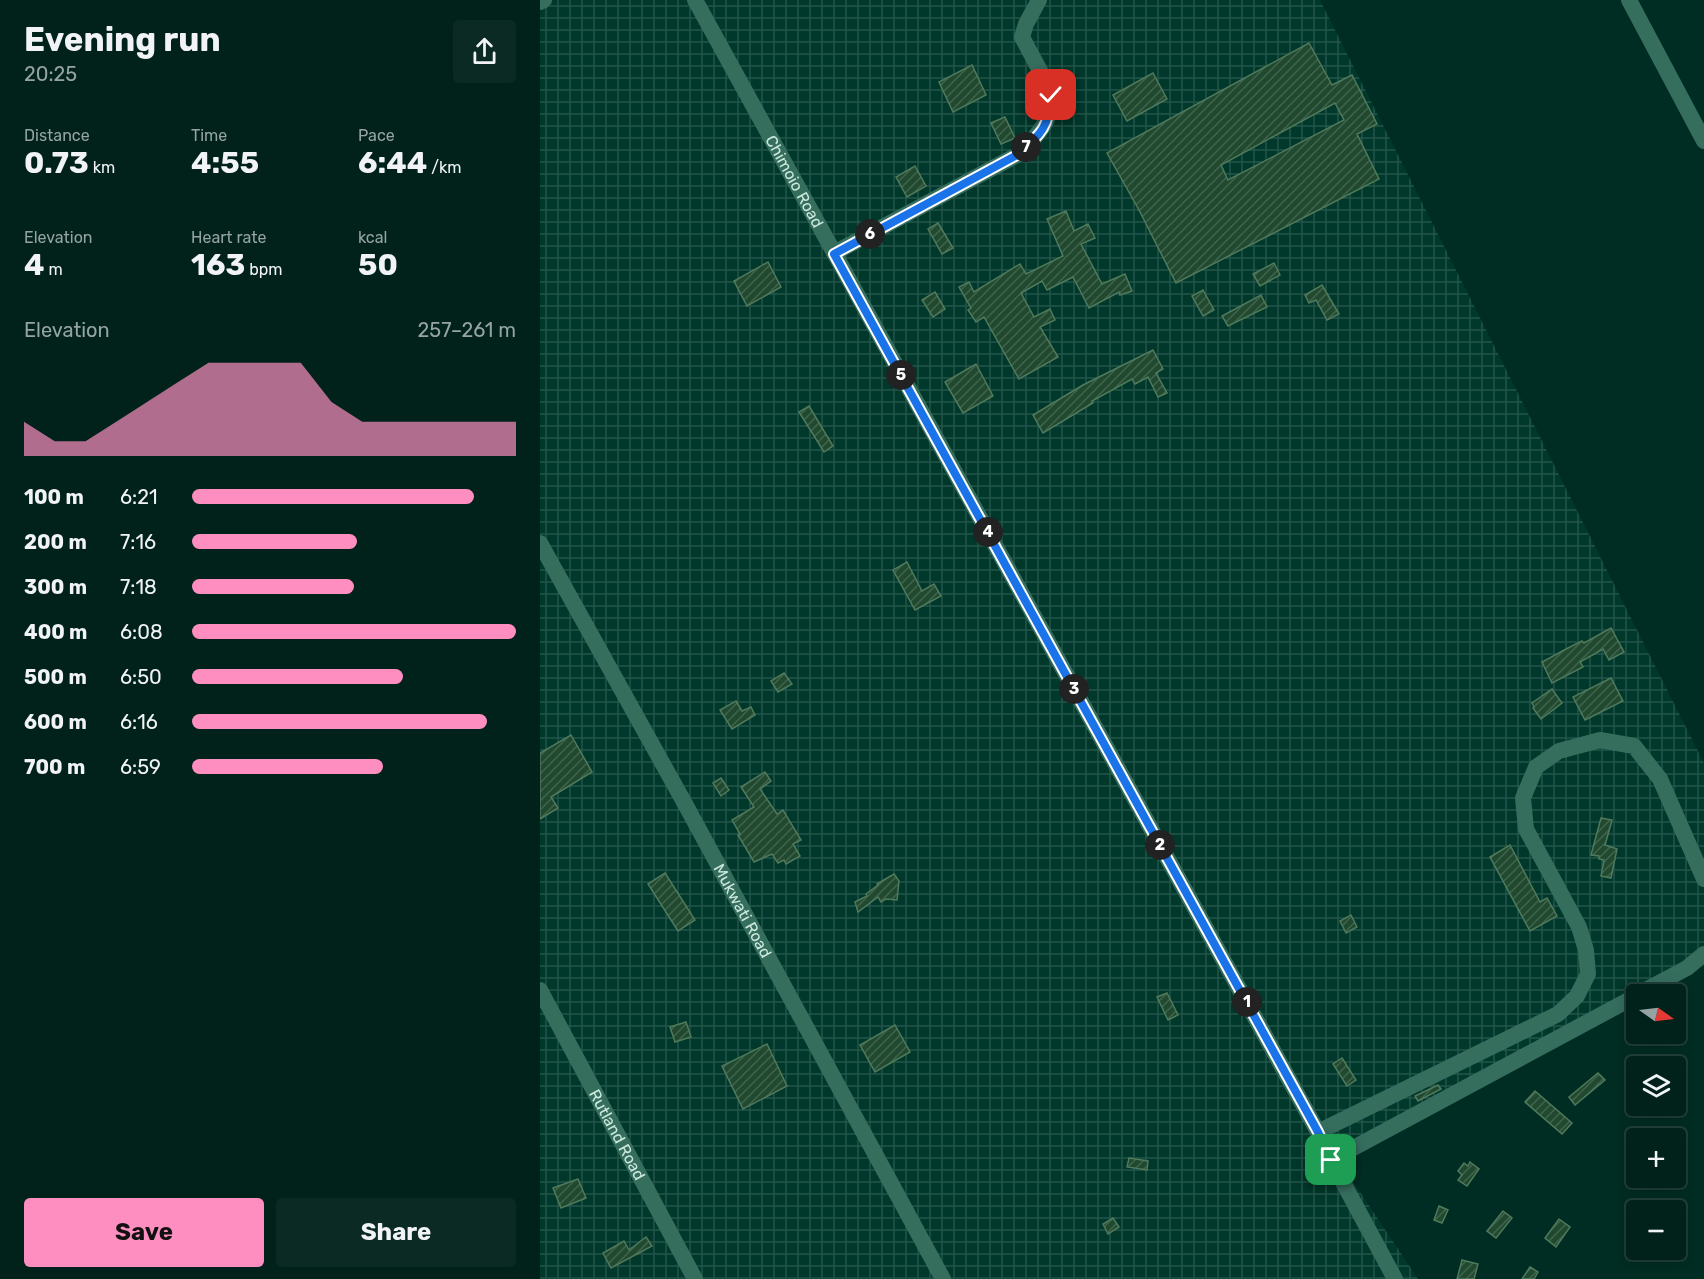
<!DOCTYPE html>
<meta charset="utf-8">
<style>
body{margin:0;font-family:Rubik,sans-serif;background:#0a2a23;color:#f1f3f6;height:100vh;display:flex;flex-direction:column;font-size:22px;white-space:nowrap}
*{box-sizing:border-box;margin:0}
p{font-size:20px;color:#95a4a2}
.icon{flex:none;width:33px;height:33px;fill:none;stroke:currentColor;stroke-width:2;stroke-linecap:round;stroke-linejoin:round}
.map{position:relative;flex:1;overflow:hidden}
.sheet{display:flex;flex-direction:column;background:#00221a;width:540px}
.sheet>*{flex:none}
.needle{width:39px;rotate:104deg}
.controls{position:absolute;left:1086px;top:984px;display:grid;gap:12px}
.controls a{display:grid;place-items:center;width:60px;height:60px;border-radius:6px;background:#00221a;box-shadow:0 3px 15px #0003,0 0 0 2px #223f39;font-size:30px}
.pin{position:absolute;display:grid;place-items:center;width:51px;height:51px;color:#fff;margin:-26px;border-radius:12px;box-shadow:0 3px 9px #0006}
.km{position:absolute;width:30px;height:30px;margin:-15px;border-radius:50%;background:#222;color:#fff;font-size:16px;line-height:30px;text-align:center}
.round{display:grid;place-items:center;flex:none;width:63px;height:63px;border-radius:6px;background:#0a2a23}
.overview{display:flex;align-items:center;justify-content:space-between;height:102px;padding:0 24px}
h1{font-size:33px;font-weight:700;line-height:45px}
.metrics{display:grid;grid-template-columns:repeat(3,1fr);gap:9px;height:102px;padding:6px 24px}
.metrics div{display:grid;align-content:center}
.metrics b{font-size:30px;font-weight:700}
.metrics small{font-size:16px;font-weight:400}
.metrics p{font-size:16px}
.chart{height:168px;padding:12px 24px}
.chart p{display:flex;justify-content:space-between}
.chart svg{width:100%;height:108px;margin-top:6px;fill:#fd8ebf;opacity:.7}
.action{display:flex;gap:12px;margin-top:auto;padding:12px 24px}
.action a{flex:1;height:69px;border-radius:6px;background:#fd8ebf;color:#111;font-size:24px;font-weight:700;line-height:69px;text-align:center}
.action a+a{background:#0a2a23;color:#f1f3f6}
ul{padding:0 24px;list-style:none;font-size:20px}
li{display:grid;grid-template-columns:96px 72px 1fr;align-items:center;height:45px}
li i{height:15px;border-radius:8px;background:#fd8ebf}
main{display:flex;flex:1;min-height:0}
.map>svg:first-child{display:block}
.industrial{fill:url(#industrial-grid)}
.building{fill:url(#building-hatch);stroke:#507a5c;stroke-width:1.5;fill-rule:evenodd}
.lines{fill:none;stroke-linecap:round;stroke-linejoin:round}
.minor{stroke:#366e5e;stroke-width:16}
.route-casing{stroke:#fff;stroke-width:12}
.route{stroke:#1a73e8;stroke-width:8}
.labels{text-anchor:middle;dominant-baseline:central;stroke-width:5;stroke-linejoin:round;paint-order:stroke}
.street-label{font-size:16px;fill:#cde9df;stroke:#04221a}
</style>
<main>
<section class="sheet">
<div class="overview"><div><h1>Evening run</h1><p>20:25</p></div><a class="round"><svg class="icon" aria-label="share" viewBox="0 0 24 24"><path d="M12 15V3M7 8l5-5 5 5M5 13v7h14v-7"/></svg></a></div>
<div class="metrics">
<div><p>Distance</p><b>0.73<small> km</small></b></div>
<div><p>Time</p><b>4:55</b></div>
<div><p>Pace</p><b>6:44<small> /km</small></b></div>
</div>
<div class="metrics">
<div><p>Elevation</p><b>4<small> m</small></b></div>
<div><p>Heart rate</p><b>163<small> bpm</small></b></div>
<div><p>kcal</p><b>50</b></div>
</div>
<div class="chart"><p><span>Elevation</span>257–261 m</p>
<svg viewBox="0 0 160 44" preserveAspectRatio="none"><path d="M0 44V30L10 38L20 38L30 30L40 22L50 14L60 6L70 6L80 6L90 6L100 22L110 30L120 30L130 30L140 30L150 30L160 30V44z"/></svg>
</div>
<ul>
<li><b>100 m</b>6:21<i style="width:87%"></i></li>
<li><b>200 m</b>7:16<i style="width:51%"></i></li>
<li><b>300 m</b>7:18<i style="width:50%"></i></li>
<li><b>400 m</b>6:08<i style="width:100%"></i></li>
<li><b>500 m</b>6:50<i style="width:65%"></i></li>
<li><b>600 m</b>6:16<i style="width:91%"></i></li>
<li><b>700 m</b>6:59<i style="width:59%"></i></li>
</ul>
<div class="action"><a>Save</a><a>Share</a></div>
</section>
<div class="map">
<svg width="1164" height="1279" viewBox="0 0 1164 1279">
<defs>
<pattern id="industrial-grid" width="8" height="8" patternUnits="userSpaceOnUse" patternTransform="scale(1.5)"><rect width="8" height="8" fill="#00382b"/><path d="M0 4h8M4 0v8" fill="none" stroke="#245549"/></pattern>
<pattern id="building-hatch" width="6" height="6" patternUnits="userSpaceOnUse" patternTransform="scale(1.5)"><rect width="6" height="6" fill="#21492f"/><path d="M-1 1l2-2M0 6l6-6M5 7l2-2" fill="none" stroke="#40634d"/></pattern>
</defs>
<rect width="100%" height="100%" fill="#002d23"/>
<path class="industrial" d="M0,0H780L1164,763V965L796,1156L878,1279H0Z"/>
<g class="building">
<path d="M769,43L792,85L812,75L837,124L817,134L839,179L636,283L599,210L567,153ZM795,103L804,120L688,180L681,165Z"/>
<path d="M432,65L446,95L413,112L399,82Z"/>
<path d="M613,73L627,99L587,121L573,95Z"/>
<path d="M465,117L475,138L461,144L451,123Z"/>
<path d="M375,166L386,186L367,197L356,177Z"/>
<path d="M526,211L534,231L548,224L555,238L541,244L562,284L585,274L592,291L580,295L579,292L549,308L533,277L507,290L502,281L481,293L494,317L510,309L515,320L500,327L518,357L479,379L444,317L436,322L428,310L431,308L419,287L429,282L434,292L480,264L486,274L523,256L507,219Z"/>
<path d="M398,223L413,248L402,254L388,229Z"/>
<path d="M228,262L241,287L207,306L194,281Z"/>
<path d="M734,263L740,275L720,286L713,274Z"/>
<path d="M782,285L799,314L787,320L776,300L769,303L765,295Z"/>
<path d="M663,290L674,310L663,316L652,296Z"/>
<path d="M395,292L405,309L393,317L382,300Z"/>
<path d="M721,295L727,307L688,326L682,316Z"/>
<path d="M613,350L623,369L616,373L627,393L618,397L608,377L595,384L592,379L552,401L553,403L503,433L493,415L543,385Z"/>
<path d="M436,364L453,396L423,413L405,382Z"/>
<path d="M269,406L293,446L284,452L259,412Z"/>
<path d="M367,562L382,591L394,584L401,596L375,610L353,570Z"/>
<path d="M1071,628L1084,652L1069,660L1063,649L1040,662L1043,667L1012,683L1002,662L1028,648L1042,641L1044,643Z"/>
<path d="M244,673L252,684L238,692L231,681Z"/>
<path d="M1071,678L1083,701L1045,720L1033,697Z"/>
<path d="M1012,689L1022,703L1001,719L993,708L994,707L992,703Z"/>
<path d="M196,701L202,711L211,707L215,715L192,729L180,710Z"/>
<path d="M31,735L52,772L11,797L18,808L0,819V753Z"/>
<path d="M225,772L231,781L220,789L237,814L243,810L261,840L253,844L260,856L246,864L244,860L238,863L232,854L214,862L198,835L200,834L192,820L214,807L201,787Z"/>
<path d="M181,778L189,790L181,796L173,783Z"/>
<path d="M1061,818L1072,820L1065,845L1077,849L1071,878L1061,876L1064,860L1059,859V856L1051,855Z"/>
<path d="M970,845L1000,902L1007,898L1017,916L990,931L950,857Z"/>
<path d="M125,873L155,920L138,931L108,884Z"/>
<path d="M354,874L359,881L357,900L346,899L341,902L338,897L318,912L315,902L327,896L326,894L338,885L337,884Z"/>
<path d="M811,915L817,927L806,933L800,921Z"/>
<path d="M627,993L638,1015L628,1020L617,997Z"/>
<path d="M146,1022L151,1037L135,1042L130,1027Z"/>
<path d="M355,1025L370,1052L335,1072L320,1045Z"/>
<path d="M227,1044L247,1086L203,1109L182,1066Z"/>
<path d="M802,1058L816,1080L807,1086L793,1064Z"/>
<path d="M1058,1073L1065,1080L1035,1105L1029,1097Z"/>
<path d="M898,1085L901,1089L878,1101L875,1096Z"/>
<path d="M995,1091L1032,1123L1022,1134L985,1102Z"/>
<path d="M589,1158L608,1161L607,1170L587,1167Z"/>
<path d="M930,1162L939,1169L927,1186L918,1180L922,1175L918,1171L924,1163L928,1166Z"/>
<path d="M38,1179L46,1198L21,1208L13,1188Z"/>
<path d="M899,1206L908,1210L902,1223L894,1220Z"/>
<path d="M963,1211L972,1218L956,1238L947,1231Z"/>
<path d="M573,1218L579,1227L568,1234L563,1224Z"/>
<path d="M1019,1219L1030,1227L1016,1247L1005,1238Z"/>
<path d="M106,1237L112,1246L71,1268L63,1253L84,1241L89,1250Z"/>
<path d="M922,1260L938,1264L934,1279H917Z"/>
<path d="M990,1267L998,1272L994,1279H982Z"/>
</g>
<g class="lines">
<g class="minor">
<path id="s1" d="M155,0L778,1132L791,1160L855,1279"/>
<path d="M1089,0L1164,141"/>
<path d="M0,2L4,0"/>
<path d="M294,253L477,155C531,107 510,92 482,37L486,24L499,0"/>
<path id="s2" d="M0,543L144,802L403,1279"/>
<path id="s3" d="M0,990L155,1279"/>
<path d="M1098,994L1147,968L1164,954"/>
<path d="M778,1132L1018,1014L1037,996L1048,974L1046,950L1039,927L986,829L983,798L996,767L1019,751L1060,740L1094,746L1120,779L1164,879"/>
<path d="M791,1160L1096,996"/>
</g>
</g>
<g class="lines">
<g class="route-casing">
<path id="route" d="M511,95C509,128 501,134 477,155L294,254L778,1132L791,1160"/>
</g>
<use href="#route" class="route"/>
</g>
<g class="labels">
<g class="street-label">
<text stroke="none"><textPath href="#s1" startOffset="207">Chimoio Road</textPath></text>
<text stroke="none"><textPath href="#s2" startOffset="420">Mukwati Road</textPath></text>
<text stroke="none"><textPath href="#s3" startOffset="164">Rutland Road</textPath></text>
</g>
</g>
</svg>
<div class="controls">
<a><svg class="needle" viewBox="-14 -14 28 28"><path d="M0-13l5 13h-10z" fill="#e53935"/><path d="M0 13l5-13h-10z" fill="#95a4a2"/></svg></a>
<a><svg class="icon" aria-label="layers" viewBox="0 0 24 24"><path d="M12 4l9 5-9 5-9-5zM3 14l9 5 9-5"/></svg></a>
<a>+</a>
<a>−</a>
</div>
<div class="pin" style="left:791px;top:1160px;background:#1e9e55"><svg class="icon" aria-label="arrive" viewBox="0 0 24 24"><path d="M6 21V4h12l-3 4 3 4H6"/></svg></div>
<div class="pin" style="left:511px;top:95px;background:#d93025"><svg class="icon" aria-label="check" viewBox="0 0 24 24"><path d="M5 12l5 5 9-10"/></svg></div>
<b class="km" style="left:707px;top:1002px">1</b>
<b class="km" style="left:620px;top:845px">2</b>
<b class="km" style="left:534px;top:689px">3</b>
<b class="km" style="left:448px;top:532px">4</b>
<b class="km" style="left:361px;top:375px">5</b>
<b class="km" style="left:330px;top:234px">6</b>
<b class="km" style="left:486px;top:147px">7</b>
</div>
</main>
